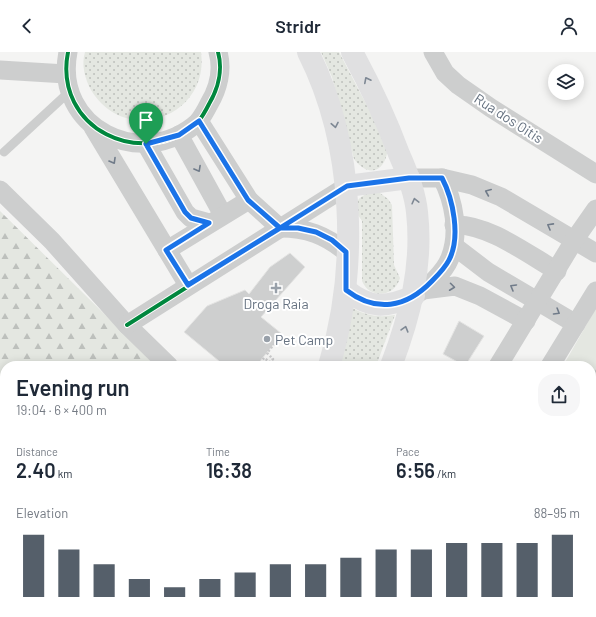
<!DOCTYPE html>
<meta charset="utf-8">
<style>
body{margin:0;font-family:Barlow,sans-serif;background:#f6f6f7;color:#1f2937;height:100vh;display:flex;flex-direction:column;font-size:15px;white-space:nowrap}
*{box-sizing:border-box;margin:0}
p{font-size:13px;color:#747a83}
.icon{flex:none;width:22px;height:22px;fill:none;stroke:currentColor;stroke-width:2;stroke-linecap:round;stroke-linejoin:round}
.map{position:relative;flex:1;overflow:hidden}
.details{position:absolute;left:0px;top:309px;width:596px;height:256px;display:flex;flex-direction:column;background:#fff;border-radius:16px 16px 0 0;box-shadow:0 2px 10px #0003}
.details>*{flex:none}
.controls{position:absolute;left:548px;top:12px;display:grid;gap:8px}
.controls a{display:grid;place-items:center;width:36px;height:36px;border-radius:50%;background:#fff;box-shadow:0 2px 10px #0003;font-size:20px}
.pin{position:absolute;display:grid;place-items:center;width:34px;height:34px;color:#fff;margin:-41px -17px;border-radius:50% 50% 50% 0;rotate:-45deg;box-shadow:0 0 4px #0007}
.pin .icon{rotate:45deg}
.round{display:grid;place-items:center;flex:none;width:42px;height:42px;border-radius:16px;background:#f6f6f7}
.headline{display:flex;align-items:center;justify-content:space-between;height:68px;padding:0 16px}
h1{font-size:22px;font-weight:600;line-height:30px}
.figures{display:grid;grid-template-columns:repeat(3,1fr);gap:6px;height:68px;padding:4px 16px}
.figures div{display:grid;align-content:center}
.figures b{font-size:20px;font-weight:600}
.figures small{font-size:11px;font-weight:400}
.figures p{font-size:11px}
.chart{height:112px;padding:8px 16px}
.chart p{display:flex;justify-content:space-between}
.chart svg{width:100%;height:72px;margin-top:4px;stroke:#555f6a;stroke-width:6}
header{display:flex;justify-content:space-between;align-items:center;height:52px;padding:0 16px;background:#fff;font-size:18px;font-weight:600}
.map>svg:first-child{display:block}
.grass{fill:url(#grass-dots)}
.forest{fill:url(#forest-firs)}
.green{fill:#e4e7e1}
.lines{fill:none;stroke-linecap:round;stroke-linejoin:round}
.stream{stroke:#ced2d6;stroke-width:5}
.building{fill:#cecfcf;stroke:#e4e4e3}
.path{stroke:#cacacb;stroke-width:2.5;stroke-dasharray:2 2;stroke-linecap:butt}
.lane{stroke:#cdcece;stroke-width:9}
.street{stroke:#cdcece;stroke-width:19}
.secondary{stroke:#e0e0e1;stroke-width:22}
.cycleway-casing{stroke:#fff;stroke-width:6}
.cycleway{stroke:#00873e;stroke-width:4}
.oneway{stroke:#7e8894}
.oneway2{stroke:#707b89}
.route-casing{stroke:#fff;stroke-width:8}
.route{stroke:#1a73e8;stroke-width:5}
.poi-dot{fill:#98a0a9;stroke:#fff;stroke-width:1.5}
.labels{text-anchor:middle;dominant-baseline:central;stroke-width:4;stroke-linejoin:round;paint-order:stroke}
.street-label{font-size:14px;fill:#667281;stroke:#fff}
.poi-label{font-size:14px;fill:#667281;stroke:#fff}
</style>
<header><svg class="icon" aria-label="back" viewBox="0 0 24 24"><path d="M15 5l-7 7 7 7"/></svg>Stridr<svg class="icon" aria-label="person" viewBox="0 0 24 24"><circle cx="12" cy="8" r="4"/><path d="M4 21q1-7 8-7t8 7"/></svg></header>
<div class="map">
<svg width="596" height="565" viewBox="0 0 596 565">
<defs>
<pattern id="grass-dots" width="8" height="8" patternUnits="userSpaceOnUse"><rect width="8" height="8" fill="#e4e7e1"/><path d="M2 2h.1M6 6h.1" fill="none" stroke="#bdc0bc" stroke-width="1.8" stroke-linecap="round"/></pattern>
<pattern id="forest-firs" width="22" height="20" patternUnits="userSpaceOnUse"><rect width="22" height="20" fill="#e4e7e1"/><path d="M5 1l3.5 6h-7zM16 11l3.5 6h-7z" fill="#bdc0bc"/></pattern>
</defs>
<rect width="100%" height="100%" fill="#f4f4f3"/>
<g class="grass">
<path d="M85,0H201C210,65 125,95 91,38C85,27 81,13 85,0Z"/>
<path d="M321,0H339L388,94C387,118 370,128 354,107L332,25Z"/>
<path d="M380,141L388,147L392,153L394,213L400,226C395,245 370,248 362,229V169L354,157C357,144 368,139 380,141Z"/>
<path d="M349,254C364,263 377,266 395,263L376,314H337Z"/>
</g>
<g class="forest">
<path d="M0,159L157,314H5V560H135L131,565H0Z"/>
<path d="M225,560H352L357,565H221Z"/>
</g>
<path class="green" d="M596,256V357L591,354V314H563Z"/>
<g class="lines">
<path class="stream" d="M0,466L5,469"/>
</g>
<g class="building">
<path d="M290,201L305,215L261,265L282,282L256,314H225L184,280L207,254L245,238L249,242L270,215Z"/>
<path d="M459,269L484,284L465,314L443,302Z"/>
</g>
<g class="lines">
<g class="path">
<path d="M521,310L527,314"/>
<path d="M258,314L264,306L270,310L273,307L267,301L276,290"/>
<path d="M591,320L596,319"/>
</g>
<path class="lane" d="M4,100L69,40"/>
<g class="street">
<path d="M68,0C53,76 142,120 198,70C202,65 206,58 209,52C218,37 223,18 218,0"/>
<path d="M433,0L445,21L458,33L491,56L596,122"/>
<path d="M0,18L66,22"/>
<path d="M199,69L249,148"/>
<path d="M93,75L167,198"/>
<path d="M179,83L223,163"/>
<path d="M146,92L185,160L191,166L209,171"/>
<path d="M409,126H442C454,149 460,181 450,206C444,221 427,236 414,244"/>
<path d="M442,126L472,133L501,145L596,201"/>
<path d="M0,138L52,189L127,273L169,314"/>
<path d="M454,173C487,171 529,203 557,219"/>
<path d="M280,176C307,176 325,183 346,200"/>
<path d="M454,194L488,220L576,272"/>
<path d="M188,233L167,198L249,148L280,176"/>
<path d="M423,238L455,234L480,244L526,269"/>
<path d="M127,273L347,134"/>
<path d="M498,314L575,187L596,157"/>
<path d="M550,314L596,239"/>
<path d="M591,363L596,366"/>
<path d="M591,548L596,552"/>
<path d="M527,560L534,565"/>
</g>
<g class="secondary">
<path d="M308,0C355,93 359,215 329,314"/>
<path d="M352,0C370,33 386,67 399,102C407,120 415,140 417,160C423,214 410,264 391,314"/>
<path d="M347,134L409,126"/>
<path d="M346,238C370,257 386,256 414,244"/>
<path d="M167,565L172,560"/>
<path d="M202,565L206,560"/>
</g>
<g class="cycleway-casing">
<g id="cycleway">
<path d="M68,0C53,76 142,120 198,70C202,65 206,58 209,52C218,37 223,18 218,0"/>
<path d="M127,273L347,134L409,126H442C452,146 457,171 454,194C452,207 443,217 434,227C407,255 378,263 346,238"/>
</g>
</g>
<use href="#cycleway" class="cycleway"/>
</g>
<defs><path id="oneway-chevron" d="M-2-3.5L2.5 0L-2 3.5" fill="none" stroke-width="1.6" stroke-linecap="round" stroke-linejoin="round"/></defs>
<g class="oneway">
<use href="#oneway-chevron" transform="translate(367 28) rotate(-117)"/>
<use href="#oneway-chevron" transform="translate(335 73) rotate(79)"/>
<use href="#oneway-chevron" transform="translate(415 149) rotate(-104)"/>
<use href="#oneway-chevron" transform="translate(405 277) rotate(-74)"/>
</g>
<g class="oneway2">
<use href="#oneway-chevron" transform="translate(113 109) rotate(60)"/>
<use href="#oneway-chevron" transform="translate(198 117) rotate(61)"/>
<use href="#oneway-chevron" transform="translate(488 140) rotate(-157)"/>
<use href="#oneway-chevron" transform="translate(550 174) rotate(-151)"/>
<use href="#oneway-chevron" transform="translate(452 235) rotate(7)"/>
<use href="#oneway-chevron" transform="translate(513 235) rotate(-150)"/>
<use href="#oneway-chevron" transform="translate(557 260) rotate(31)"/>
</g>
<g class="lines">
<g class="route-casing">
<path id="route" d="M146,92L185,160L191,166L209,171L166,198L188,233L280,176H298L316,180L332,188L346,200V238C376,261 406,256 432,229C438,223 445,216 449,208C461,185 453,147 442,126H409L347,134L280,176L248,148L199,69L179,83L146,92"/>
</g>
<use href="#route" class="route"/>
</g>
<g class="poi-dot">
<path d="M274 230h4v4h4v4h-4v4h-4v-4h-4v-4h4z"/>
<circle cx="267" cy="287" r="4"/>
</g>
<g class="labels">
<g class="street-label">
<text transform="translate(509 66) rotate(33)">Rua dos Oitis</text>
</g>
<g class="poi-label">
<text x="276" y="251">Droga Raia</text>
<text x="275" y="287" text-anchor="start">Pet Camp</text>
</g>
</g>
</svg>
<div class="controls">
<a><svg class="icon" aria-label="layers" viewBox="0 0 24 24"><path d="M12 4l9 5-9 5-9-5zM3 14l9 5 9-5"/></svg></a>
</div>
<div class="pin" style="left:146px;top:92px;background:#1e9e55"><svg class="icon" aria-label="arrive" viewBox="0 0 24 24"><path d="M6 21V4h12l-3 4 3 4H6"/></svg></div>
<section class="details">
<div class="headline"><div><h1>Evening run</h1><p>19:04 · 6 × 400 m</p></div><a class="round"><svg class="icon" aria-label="share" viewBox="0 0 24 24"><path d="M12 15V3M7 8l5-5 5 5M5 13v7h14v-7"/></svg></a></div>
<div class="figures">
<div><p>Distance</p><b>2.40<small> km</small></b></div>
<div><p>Time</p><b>16:38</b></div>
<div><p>Pace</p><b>6:56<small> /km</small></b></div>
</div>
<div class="chart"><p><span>Elevation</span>88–95 m</p>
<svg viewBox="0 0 160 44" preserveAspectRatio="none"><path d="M5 44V6M15 44V15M25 44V24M35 44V33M45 44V38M55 44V33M65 44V29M75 44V24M85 44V24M95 44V20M105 44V15M115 44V15M125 44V11M135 44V11M145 44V11M155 44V6"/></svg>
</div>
</section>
</div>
